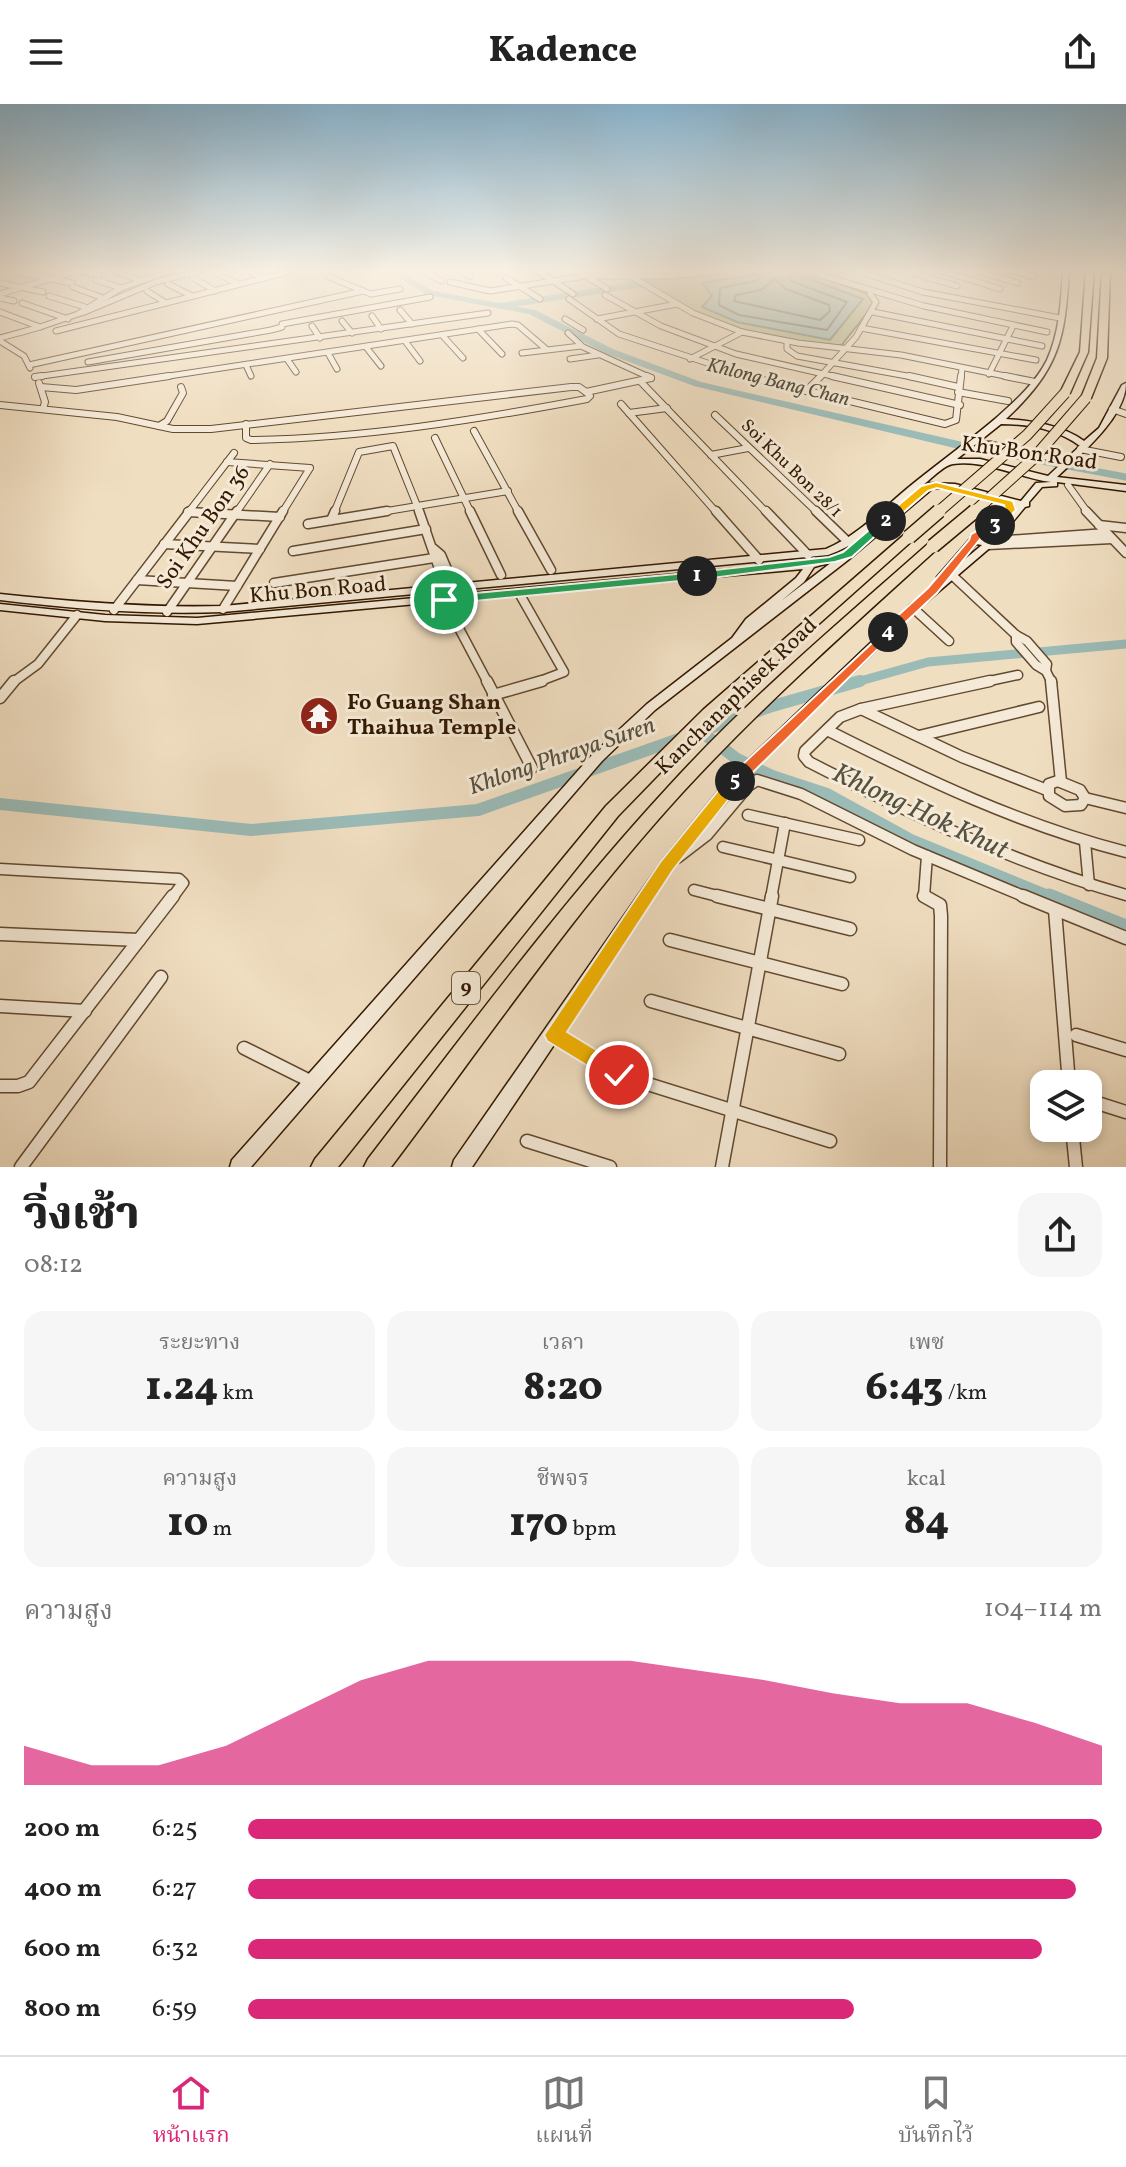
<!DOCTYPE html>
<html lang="th">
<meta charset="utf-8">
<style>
body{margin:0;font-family:Vollkorn,"Noto Serif Thai",serif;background:#f6f6f6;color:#222;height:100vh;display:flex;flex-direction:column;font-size:30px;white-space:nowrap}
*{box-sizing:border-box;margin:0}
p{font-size:26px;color:#767676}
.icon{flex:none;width:44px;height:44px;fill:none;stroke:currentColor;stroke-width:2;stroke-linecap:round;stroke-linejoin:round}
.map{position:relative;height:1063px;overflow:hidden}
.panel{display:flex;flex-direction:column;background:#fff;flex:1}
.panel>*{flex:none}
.buttons{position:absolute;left:1030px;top:966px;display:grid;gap:16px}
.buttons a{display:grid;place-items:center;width:72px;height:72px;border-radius:16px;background:#fff;box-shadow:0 4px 12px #0003;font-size:40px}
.pin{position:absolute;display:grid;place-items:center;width:68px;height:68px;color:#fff;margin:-34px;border:4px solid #fff;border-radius:50%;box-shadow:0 2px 8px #0007}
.km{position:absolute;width:40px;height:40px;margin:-20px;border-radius:50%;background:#222;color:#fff;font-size:22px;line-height:40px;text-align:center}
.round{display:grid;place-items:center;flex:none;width:84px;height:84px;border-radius:24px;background:#f6f6f6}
.summary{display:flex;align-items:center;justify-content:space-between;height:136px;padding:0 24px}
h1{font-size:44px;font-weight:800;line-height:60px}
.stats{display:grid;grid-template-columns:repeat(3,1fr);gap:12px;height:136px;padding:8px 24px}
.stats div{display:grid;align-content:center;border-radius:20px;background:#f6f6f6;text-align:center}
.stats b{font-size:40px;font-weight:800}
.stats small{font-size:22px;font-weight:400}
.stats p{font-size:22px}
.chart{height:224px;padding:16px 24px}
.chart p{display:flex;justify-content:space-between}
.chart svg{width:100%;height:144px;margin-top:8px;fill:#db2777;opacity:.7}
ul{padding:0 24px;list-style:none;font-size:26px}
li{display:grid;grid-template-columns:128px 96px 1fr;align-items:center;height:60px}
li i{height:20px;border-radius:10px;background:#db2777}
header{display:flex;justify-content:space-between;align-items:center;height:104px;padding:0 24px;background:#fff;font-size:36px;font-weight:800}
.tab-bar{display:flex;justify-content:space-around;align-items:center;height:112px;border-top:2px solid #e0e0e0;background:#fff;font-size:22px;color:#767676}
.tab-bar a{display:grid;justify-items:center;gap:4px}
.tab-bar .on{color:#db2777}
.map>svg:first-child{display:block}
.green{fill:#bcc091;stroke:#786c48;stroke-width:2}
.water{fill:#9bbbb7;stroke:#717a6e;stroke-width:2}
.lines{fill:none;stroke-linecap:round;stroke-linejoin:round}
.shore{stroke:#676a5c;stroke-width:2}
.canal-far4{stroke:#9bbbb7;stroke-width:6}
.canal-far3{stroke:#9bbbb7;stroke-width:7}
.canal-far2{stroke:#9bbbb7;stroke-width:9}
.canal-far1{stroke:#9bbbb7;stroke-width:12}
.canal{stroke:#9bbbb7;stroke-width:15}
.river{fill:#9bbbb7;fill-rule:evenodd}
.street-far4-casing{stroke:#624a30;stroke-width:7}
.street-far3-casing{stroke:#624a30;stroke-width:8}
.street-far2-casing{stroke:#624a30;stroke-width:11}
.street-far1-casing{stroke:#624a30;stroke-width:13}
.street-casing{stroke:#624a30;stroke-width:15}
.secondary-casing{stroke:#331800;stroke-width:3}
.highway-casing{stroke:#331800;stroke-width:3}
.street-far4{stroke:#f5ead7;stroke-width:5}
.street-far3{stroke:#f5ead7;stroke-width:6}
.street-far2{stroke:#f5ead7;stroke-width:8}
.street-far1{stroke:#f5ead7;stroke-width:10}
.street{stroke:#f5ead7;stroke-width:12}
.secondary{fill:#f5ead7;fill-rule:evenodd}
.highway{fill:#f0dec1;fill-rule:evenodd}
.highway-bridge-far1-casing{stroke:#331800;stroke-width:12;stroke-linecap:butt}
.highway-bridge-casing{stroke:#331800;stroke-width:16;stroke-linecap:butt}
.highway-bridge-far1{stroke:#f0dec1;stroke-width:10}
.highway-bridge{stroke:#f0dec1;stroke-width:13}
.split-1{fill:#22a559;stroke:#fff;stroke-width:2}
.split-2{fill:#22a559;stroke:#fff;stroke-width:2}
.split-3{fill:#f5b400;stroke:#fff;stroke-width:2}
.split-4{fill:#f0652b;stroke:#fff;stroke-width:2}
.split-5{fill:#f0652b;stroke:#fff;stroke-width:2}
.split-6{fill:#f5b400;stroke:#fff;stroke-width:2}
.labels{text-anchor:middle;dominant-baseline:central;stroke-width:6;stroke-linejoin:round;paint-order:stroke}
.far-street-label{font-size:18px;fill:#331800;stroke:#f5ead7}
.far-water-label{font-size:20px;font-style:italic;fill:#575140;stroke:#f5ead7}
.shield{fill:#f5ead7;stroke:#6d5740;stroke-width:2}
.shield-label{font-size:20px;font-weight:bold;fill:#331800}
.street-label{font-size:22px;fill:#331800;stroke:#f5ead7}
.poi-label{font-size:22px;font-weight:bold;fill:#331800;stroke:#f5ead7;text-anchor:start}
.water-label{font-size:24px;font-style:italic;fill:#575140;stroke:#f5ead7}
.near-water-label{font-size:28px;font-style:italic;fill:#575140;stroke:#f5ead7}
</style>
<header><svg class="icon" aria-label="menu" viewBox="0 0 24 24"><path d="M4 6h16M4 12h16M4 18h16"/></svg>Kadence<svg class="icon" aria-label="share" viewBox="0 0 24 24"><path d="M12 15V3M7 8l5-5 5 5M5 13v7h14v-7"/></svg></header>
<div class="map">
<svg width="1126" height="1063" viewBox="0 0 1126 1063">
<rect width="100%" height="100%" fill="#f0dec1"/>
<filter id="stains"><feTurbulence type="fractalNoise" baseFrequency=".0025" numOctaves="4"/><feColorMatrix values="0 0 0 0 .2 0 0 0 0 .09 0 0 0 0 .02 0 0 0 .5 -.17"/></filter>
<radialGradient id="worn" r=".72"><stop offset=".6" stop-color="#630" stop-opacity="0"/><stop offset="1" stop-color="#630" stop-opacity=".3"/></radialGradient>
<path class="green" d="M735,166H801L871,191L874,200L841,242C798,238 746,234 707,215C683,203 660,187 637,174Z"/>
<path class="water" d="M785,166L863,195L830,236L737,218L702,203L712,192L702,179Z"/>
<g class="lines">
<g class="shore">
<path d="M763,166L757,177L720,184L719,201L739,211L827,226L847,198L791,177L786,166"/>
<path d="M775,175L786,185L829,201L830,207L820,216L734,197L736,191L761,186Z"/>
</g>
<path class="canal-far4" d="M499,202L734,166"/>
<path class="canal-far3" d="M967,343L1126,373"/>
<path class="canal-far2" d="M853,579L928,558L1126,540"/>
<g class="canal-far1">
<path d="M700,627L737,655L772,672L827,690L911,736L1053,794"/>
<path d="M0,700L251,726L478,706L769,603L860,577"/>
</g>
<path class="canal" d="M1049,792L1126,823"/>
<path class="river" d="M387,166H397L433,187L535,206L613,245L701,278L967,339L973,343L967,347L694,282L605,249L529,210L427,191Z"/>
<g class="street-far4-casing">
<g id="street-far4">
<path d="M76,166L99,171"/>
<path d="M247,166L262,174"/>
<path d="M422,166L441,177"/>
<path d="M459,166L470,172"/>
<path d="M494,166L498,168"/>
<path d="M536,166L573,190"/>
<path d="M576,166L607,185"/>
<path d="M620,166L693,209L742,228L798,239L901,251L1015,274"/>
<path d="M804,166L924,202L1047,228"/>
<path d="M855,166L923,188L1060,214"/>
<path d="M902,166L957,182"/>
<path d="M940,166L1000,185"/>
<path d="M974,166L1018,179"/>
<path d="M1010,166L1034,173"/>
<path d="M16,168L72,179"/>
<path d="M215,168L238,180"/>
<path d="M118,169L141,176"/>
<path d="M192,173L215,187"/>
<path d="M329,173L371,190L400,185"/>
<path d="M506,174L540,195"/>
<path d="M96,176L121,184"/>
<path d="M450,178L490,187L585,172H673L726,166"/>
<path d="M0,179L43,188"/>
<path d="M168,180L192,192"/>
<path d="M73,183L103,194"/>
<path d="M147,187L166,199"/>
<path d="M0,190L79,166"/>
<path d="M605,191L661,222L736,250L841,274"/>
<path d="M49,192L85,203"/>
<path d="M0,194L14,197"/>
<path d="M569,195L619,230L753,274"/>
<path d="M22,199L68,215"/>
<path d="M400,206L412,220"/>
<path d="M0,208L40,223L78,210L121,184L173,166"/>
<path d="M873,208L1042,242"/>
<path d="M82,209L156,178L203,166"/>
<path d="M372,212L381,225"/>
<path d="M565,215L583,226"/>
<path d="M597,215L677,200"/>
<path d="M342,217L352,229"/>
<path d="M312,222L320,234"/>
<path d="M861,224L1036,256"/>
<path d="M478,225L502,250"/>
<path d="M56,227L296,166"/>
<path d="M568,229L581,241"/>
<path d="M442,231L463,254"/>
<path d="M0,234L40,223L19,229"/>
<path d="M0,237L24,252L30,264"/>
<path d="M405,237L420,257"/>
<path d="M787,238V245L797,252L918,274"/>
<path d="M366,243L381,262"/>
<path d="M328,249L337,265"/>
<path d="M522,249L581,242L651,274"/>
<path d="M287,255L296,268"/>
<path d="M570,255L598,251"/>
<path d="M690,255L742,228"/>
<path d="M88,258L271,226L282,223V220L430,193"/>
<path d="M29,261L363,187"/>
<path d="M246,261L251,272"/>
<path d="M989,270L1013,222"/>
<path d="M35,273L488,209"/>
<path d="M156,274L512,220L518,221L546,245"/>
<path d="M819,274L856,233L876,198L870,190"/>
<path d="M961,274L962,264"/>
</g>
</g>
<g class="street-far3-casing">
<g id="street-far3">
<path d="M647,272L651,274"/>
<path d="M746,272L945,320L956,316L961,272"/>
<path d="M832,272L960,301"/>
<path d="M909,272L958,283"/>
<path d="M1005,272L1035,278"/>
<path d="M35,273L42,272"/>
<path d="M641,278L767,409"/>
<path d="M39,279L45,298L43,305"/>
<path d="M41,283L76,286L169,272"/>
<path d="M806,287L821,272"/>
<path d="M958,288L1008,297"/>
<path d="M621,300L717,409"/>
<path d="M0,301L117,313L173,325H211L571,283H579L586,288L651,274"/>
<path d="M1112,305L1126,310"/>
<path d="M629,309L667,304"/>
<path d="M715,311L818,409"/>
<path d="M246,320V334L251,336C365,334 475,316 587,295L590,292L586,288"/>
<path d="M159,322L167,317L183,289L181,283"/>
<path d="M474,327L519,409"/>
<path d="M435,334L471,409"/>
<path d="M1080,345L1121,353"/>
<path d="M711,351L748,344"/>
<path d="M227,358L310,364L282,409"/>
<path d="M1068,381L1088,409"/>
<path d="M188,408L206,409"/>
<path d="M188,409L234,349"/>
<path d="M236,409L270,360"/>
<path d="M334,409L359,348L393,342L420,409"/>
<path d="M375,409L508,387"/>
</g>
</g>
<g class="street-far2-casing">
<g id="street-far2">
<path d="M419,407L446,485"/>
<path d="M470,407L501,471"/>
<path d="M518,407L551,466"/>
<path d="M716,407L759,456"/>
<path d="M766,407L808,451"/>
<path d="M816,407L848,438"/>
<path d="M1086,407L1126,449"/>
<path d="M188,408L280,413"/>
<path d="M331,416L335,407"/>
<path d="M308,420L387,407"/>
<path d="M1099,421L1126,424"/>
<path d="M994,437L1106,429"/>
<path d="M164,440L260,445"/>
<path d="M988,441L1112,435"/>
<path d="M434,445L441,451L455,484"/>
<path d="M293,447L426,425"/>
<path d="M953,472L1016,531L1027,537L1047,560L1046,567L1052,579"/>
<path d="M137,476L237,482"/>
<path d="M274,479L434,454"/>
<path d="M519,489L564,568L535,579"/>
<path d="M444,496L488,579"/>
<path d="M913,504L949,537"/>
<path d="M223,505L283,407"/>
<path d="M114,506L190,407"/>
<path d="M167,508L237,407"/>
<path d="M1016,531V538L1036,561L1046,567"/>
<path d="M12,579L38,560L77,511"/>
<path d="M980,579L1018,571"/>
</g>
</g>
<g class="street-far1-casing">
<g id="street-far1">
<path d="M487,577L532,664"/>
<path d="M990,577L861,605L962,653L1047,686"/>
<path d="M1051,577L1061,678"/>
<path d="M493,591L542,577"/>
<path d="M0,594L14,577"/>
<path d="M861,605L840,613L805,647L804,652L809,658C912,711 1015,759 1126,791"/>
<path d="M827,626C924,675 1021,721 1126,748"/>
<path d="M919,632L1039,603"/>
<path d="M1058,677L1080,686L1085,694L1081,701L1065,702L1049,692V680Z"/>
<path d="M1085,694L1126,704"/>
<path d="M748,711L859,736"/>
<path d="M1085,738L1089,781"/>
<path d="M723,743L850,773"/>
<path d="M677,754L707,731L748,682L757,676L801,690L913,746L1028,794"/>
<path d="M0,765L179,775L183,779L172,794"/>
<path d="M694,786L725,794"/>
<path d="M771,794L785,719"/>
<path d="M927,794L924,792L927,752"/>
</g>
</g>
<g class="street-casing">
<g id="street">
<path d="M717,792L850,825"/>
<path d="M924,792L940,801L941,812L940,1063"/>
<path d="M1023,792L1126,834"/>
<path d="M1055,806L1069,980"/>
<path d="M0,830L139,836"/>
<path d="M670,836L842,880"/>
<path d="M651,897L839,950"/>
<path d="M0,902L85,907"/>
<path d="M554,931L619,971L830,1037"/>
<path d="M1076,931L1126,946"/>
<path d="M244,944L312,978"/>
<path d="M0,982H18L29,978L173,792"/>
<path d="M1088,996L1126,1008"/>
<path d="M1072,1024L1076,1063"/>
<path d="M527,1037L610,1063"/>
<path d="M21,1063L161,873"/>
<path d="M722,1063L772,792"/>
</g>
</g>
<g class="secondary-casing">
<path id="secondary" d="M1063,166H1069C1065,237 1059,265 1006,315C1033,317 1062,321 1084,337L1099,324L1122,281L1126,279C1126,313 1080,351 1057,373L1126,381V387L1057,378V382L1042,383L1029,398V402L1025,403L997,437L996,441L992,442L917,506L738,681L672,765L472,1063H452L454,1056L662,757L728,675L909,502L941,476L937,473L970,435L971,432L980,428L1007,406H1013L1016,402L955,385L933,384L848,456L655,606L602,657L251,1063H230L232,1056L592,651L647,600L732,534L746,515L796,474L803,465L197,520L105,517L0,506V500L105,511L197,514L807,458L810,454L814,453L819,456L844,449L928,379L955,380L1021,397L1036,379L1051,378C1020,374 984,355 953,360C945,361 935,371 928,377C896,402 867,438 828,451L223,508C148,511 74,505 0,496V490C74,498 148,504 223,502L826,445C859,431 882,405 909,383C937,360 968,338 995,315C1014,298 1035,280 1047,256C1060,228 1061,196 1063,166ZM1001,320C1028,320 1057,325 1080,342L1069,352L1039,349L991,338H980L970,346L974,349L985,342H991L1039,355L1064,357L1048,372L980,355H957ZM976,440L982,441L958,461ZM832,458L781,497L804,478L814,463Z"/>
</g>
<g class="highway-casing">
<g id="highway">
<path d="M1086,166H1094L1088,248L1070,289L1065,292L1060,289L1080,248Z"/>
<path d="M1102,166H1110L1107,254L1091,294L1086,297L1081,294L1097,254Z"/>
<path d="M909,429L915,433L913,436L713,614L618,712L338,1063H311L315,1055L606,702L703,606L905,430Z"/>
<path d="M933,438L937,439L939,442L937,445C850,524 762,602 682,689C576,805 486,937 391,1063H364L368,1055C465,929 560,800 668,683C748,595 840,518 929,439Z"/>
</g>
</g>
<use href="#street-far4" class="street-far4"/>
<use href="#street-far3" class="street-far3"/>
<use href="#street-far2" class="street-far2"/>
<use href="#street-far1" class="street-far1"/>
<use href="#street" class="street"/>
<use href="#secondary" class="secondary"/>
<use href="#highway" class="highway"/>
<g class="highway-bridge-far1-casing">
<g id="highway-bridge-far1">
<path d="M937,409L1027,331L1065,289"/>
<path d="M973,409L1034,354L1086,294"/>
</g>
</g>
<g class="highway-bridge-casing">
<g id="highway-bridge">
<path d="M909,433L939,407"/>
<path d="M933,442L975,407"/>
</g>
</g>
<use href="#highway-bridge-far1" class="highway-bridge-far1"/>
<use href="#highway-bridge" class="highway-bridge"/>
</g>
<linearGradient id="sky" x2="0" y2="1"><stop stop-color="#89b7d4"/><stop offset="0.53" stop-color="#f8f0e3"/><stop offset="1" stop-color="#f8f0e3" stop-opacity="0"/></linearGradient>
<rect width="1126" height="315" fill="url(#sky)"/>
<path class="split-1" d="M697,468L703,472L701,475L444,500L438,496L444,492Z"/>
<path class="split-2" d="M882,415L892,417L852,453L835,458L697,476L691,472L697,468L829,453L843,448Z"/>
<path class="split-3" d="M936,378L1013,397L1016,406L999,424H991V419L1005,405L1004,401L937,384L928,387L890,420H882V415L921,382Z"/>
<path class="split-4" d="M995,418L1001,421L999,424L981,434L937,489L892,531H883V525L928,484L969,436L971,430Z"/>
<path class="split-5" d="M888,524L892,525V531L740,681H729V673Z"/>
<path class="split-6" d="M735,671L742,677L740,681L673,766L567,928L626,964L629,971L626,978L619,981L547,937L544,931L661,757L729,673Z"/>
<defs>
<g id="temple-disc" transform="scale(2)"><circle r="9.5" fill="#8f2418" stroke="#f5ead7"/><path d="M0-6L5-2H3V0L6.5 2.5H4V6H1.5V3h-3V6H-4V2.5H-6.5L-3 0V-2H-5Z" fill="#fff"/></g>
</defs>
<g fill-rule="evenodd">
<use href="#temple-disc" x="319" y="612"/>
</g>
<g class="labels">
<g class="far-street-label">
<text transform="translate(791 365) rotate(44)">Soi Khu Bon 28/1</text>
</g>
<g class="far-water-label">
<text transform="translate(778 279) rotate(14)">Khlong Bang Chan</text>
</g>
<rect class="shield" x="452" y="868" width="28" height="32" rx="6"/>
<g class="shield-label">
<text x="466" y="884">9</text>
</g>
<g class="street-label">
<text transform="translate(1029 350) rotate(8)">Khu Bon Road</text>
<text transform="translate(204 424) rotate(-55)">Soi Khu Bon 36</text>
<text transform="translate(318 487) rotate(-5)">Khu Bon Road</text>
<text transform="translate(737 593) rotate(-44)">Kanchanaphisek Road</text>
</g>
<g class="poi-label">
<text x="347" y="599">Fo Guang Shan<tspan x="347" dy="25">Thaihua Temple</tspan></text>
</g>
<g class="water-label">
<text transform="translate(562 653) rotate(-19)">Khlong Phraya Suren</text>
</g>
<g class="near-water-label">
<text transform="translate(920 708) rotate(25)">Khlong Hok Khut</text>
</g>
</g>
<rect width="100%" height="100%" filter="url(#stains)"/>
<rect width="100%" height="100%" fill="url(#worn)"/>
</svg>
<div class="buttons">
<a><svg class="icon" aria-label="layers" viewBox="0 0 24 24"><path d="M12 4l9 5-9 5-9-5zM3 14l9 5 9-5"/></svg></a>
</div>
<div class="pin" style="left:444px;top:496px;background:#1e9e55"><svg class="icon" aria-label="arrive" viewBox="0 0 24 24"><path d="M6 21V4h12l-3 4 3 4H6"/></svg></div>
<div class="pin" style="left:619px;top:971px;background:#d93025"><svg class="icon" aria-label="check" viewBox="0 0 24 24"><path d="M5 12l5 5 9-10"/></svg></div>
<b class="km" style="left:697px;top:472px">1</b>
<b class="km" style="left:886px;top:417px">2</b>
<b class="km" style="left:995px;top:421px">3</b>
<b class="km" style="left:888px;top:528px">4</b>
<b class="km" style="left:735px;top:677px">5</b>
</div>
<section class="panel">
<div class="summary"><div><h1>วิ่งเช้า</h1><p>08:12</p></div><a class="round"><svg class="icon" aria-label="share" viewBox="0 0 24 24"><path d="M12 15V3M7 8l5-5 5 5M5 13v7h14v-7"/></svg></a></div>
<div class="stats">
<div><p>ระยะทาง</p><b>1.24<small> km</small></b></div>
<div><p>เวลา</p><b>8:20</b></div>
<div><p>เพซ</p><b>6:43<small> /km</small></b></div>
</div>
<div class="stats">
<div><p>ความสูง</p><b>10<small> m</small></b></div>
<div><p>ชีพจร</p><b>170<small> bpm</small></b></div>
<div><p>kcal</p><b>84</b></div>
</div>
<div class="chart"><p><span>ความสูง</span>104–114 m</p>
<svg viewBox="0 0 160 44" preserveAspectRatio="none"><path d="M0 44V32L10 38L20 38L30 32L40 22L50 12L60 6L70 6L80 6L90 6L100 9L110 12L120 16L130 19L140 19L150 25L160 32V44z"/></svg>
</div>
<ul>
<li><b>200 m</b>6:25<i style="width:100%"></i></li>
<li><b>400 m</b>6:27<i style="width:97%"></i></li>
<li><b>600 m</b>6:32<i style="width:93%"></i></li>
<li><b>800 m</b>6:59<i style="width:71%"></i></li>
</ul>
</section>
<nav class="tab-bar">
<a class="on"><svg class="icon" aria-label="home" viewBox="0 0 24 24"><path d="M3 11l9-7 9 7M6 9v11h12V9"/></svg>หน้าแรก</a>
<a><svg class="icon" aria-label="map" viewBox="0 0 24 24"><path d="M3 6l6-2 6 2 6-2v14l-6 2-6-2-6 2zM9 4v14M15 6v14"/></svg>แผนที่</a>
<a><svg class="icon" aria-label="saved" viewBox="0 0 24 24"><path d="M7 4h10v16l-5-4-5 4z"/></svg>บันทึกไว้</a>
</nav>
